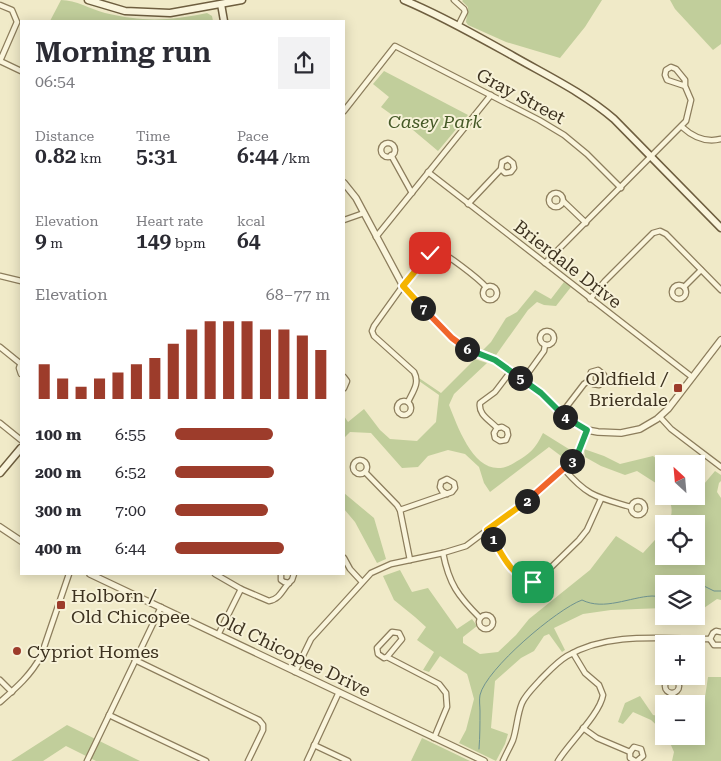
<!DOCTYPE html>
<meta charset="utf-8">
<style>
body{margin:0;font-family:"Roboto Serif",serif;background:#f2f2f3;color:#2b2b33;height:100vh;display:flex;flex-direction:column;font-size:19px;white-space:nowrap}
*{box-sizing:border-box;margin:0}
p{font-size:16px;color:#7c7c81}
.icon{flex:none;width:28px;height:28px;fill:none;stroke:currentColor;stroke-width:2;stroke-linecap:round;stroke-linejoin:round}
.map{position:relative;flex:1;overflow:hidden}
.details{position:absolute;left:20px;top:20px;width:325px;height:555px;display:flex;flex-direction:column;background:#fff;border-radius:0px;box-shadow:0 2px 12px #0003}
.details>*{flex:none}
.needle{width:32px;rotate:334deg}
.tools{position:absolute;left:655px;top:455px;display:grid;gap:10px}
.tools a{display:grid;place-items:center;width:50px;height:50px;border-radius:0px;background:#fff;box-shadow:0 2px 12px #0003;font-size:25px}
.pin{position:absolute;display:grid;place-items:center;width:42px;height:42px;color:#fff;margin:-21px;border-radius:10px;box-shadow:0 2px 8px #0006}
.km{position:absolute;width:25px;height:25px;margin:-12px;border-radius:50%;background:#222;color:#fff;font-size:14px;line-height:25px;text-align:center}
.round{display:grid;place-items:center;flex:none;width:52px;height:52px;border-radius:0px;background:#f2f2f3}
.headline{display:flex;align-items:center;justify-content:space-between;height:85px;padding:0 15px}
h1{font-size:28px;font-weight:600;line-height:38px}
.metrics{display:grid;grid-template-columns:repeat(3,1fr);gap:8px;height:85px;padding:5px 15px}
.metrics div{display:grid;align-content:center}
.metrics b{font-size:21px;font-weight:600}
.metrics small{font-size:14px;font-weight:400}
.metrics p{font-size:14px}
.chart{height:140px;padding:10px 15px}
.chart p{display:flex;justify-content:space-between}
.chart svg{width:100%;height:90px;margin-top:5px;stroke:#9d3c2b;stroke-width:6}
ul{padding:0 15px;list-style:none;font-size:16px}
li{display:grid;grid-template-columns:80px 60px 1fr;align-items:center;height:38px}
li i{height:12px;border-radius:6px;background:#9d3c2b}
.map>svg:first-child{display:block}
.green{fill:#c1ce9b}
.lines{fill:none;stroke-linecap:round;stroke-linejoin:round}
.stream{stroke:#6f938f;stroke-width:1}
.minor-casing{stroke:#8c7d5c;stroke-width:7}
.tertiary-casing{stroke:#8c7d5c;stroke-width:8}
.secondary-casing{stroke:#6e5e3f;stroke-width:9}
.minor{stroke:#faf5dc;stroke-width:4.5}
.tertiary{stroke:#faf5dc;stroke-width:5.5}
.secondary{stroke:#faf5dc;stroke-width:6}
.split-1-casing{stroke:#fff;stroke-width:10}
.split-2-casing{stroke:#fff;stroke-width:10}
.split-3-casing{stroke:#fff;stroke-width:10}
.split-4-casing{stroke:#fff;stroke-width:10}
.split-5-casing{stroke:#fff;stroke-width:10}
.split-6-casing{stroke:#fff;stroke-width:10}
.split-7-casing{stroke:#fff;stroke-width:10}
.split-8-casing{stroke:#fff;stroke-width:10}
.split-1{stroke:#f5b400;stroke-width:6}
.split-2{stroke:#f5b400;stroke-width:6}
.split-3{stroke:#f0652b;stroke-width:6}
.split-4{stroke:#22a559;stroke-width:6}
.split-5{stroke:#22a559;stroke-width:6}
.split-6{stroke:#22a559;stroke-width:6}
.split-7{stroke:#f0652b;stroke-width:6}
.split-8{stroke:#f5b400;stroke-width:6}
.poi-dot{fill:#9d3c2b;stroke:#f7f2d8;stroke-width:2}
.labels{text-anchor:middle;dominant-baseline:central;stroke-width:4;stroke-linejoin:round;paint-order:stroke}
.street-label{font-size:18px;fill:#3d3220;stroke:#f7f2d8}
.park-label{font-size:18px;font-style:italic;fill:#455927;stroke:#f7f2d8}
.poi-label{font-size:18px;fill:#3d3220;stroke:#f7f2d8;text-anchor:start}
</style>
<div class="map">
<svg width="721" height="761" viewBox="0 0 721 761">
<rect width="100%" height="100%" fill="#f0eac8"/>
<g class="green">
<path d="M61,0C76,0 90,9 105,13C143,22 169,21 207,13L212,16L213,21H50Z"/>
<path d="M463,0H602L585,27L560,58L506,42L468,25L466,22L468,7L462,1Z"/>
<path d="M670,0H721V44L713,50L675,9Z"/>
<path d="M384,71L468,115L438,151L413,130L381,107L389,97L373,84Z"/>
<path d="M564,282L571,287L556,306L544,305L537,302L528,310L496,355L483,350L491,342L506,318L517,312L535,290L551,299Z"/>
<path d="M475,359L487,363L454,394L449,405C459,430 478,485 514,463C530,454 535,449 543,433L572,451L565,459L549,447L490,492L484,483L479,467L465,454L448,450L428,456L418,467L402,468L371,433L350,432L344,438V416L348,422L364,409L380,430L390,439L417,441L436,422L439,395L419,381V378L441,393Z"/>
<path d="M584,449L604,456L620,464L653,456L664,464V490L662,487L637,471L625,475L601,466L585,457Z"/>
<path d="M715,471L721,475V481L719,483L717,492L721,498V600L717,599L704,608L696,610V584H664V608L611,610L583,614L554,628L565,650L562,652L549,634L544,636L534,651L521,658L495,681L491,728L508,734L505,744L496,761L459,743L466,730L474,699L468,677L467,674L440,656L429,672L423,670L434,652L417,640L426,627L415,617L394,600L383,576L400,570L412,592L428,588L457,629L472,619L477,626L463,637V643L480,654L498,652L516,635L529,619L590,570L616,536L643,553L664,530V556H696V524H668C673,514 673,506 667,496H696V485L699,487L704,484Z"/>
<path d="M344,493L374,518L386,559L377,563L355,522L344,509Z"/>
<path d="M708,677H721V761H672L674,752L667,736H696V704L705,697Z"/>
<path d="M640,696L653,715L664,717V732L651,720L633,712L623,724L618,722L625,703Z"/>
<path d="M67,725L140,761H96L66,746L43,761H11Z"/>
<path d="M422,738L470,761H411Z"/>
</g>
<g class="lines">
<g class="stream">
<path d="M696,588L702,585L714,591H721"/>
<path d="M479,749C480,736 480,724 480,711C480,706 479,700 480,695C486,669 557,609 582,600C604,611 630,597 652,596C656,596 660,597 664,598"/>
</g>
<g class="minor-casing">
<g id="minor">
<path d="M454,0L464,9L465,12L458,26"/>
<path d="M0,5L12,10L17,22L0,61"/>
<path d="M0,61L21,71"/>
<path d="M344,111L395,46L539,120L564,135L587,154L621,188"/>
<path d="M682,127C693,137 706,143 721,139"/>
<circle cx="388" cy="150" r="7"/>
<path d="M391,155L412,193"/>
<path d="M428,172L692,377"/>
<circle cx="556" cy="200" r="7"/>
<path d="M563,201L586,223"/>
<path d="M468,204L501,169L502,162L508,159L513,163L514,168L511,172L505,173L501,169"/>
<path d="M344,220L364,213"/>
<path d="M376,237L491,95"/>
<path d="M545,263L686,121L691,100L685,86V80L676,69L671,67L666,70L665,75L667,80L685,86"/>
<path d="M0,276L21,281"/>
<circle cx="679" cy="292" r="7"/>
<circle cx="490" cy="293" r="7"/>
<path d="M684,287L701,270"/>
<path d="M590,299L605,281L653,233L660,231L666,234L721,290"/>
<circle cx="547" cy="338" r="7"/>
<path d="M0,347L21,364"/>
<path d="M21,363L19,368L21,374"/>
<path d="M344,377L347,381L344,388"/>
<path d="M523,380L544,351L545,345"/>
<circle cx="404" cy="408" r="7"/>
<path d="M408,402C413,391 420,383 414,372L374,336L372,331L374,326L407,280L430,253L435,250C445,252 479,279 486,287"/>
<path d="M561,414L584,384L590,380L591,372L598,370L604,375V380L599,385L593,384L590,380"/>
<path d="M660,417L671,429L721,467"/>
<path d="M0,423L21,440"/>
<path d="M497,428L494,433L495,438L500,441L506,440L508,435L507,430L502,427L497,428C490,420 478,415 480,403L495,392L511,371"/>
<circle cx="360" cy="467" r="7"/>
<path d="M564,469C588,497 597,497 631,507"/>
<path d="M365,472L397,505L400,510L410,560"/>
<circle cx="638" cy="508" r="7"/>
<path d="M400,510L452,492L455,488L454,483L447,479L441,482L440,487L442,491L447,494"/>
<path d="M487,531C497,547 514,582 536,582L579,540L587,530L601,499"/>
<path d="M443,553C449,584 458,596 480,618"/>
<path d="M344,558L350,569L362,582"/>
<path d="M215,574L241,589L269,601C281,599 283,587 292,580L294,574"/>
<path d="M281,574V580L284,582L289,583"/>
<circle cx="486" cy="622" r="7"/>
<path d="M218,635L241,589"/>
<path d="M710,639L713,633L716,631L721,632"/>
<path d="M710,639L714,645H721"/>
<path d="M387,657L402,639L399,633L392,632L377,648L378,654L384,658L387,657L439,684L446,693L447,707L434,738"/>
<path d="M135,660L259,720L263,725V730L248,761"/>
<path d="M295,672L311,639L371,573L391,564L443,553L466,546L527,500L564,469L577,453L587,430"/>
<circle cx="672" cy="686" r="7"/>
<path d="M0,680L12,692"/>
<path d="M0,702C16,688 31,675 41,656L69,574"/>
<path d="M109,715L206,761"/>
<path d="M583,728L597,738L630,752"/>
<path d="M314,745L348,761"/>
<path d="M630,752L634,747L641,749L643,756L637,761"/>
<path d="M630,752V758L635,761"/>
<path d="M87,761L161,607"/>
<path d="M307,761L339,692"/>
<path d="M503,761C506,754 510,747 513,740C517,728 517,715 522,703C526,694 535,686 541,679C549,671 557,662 567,656C609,631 663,639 710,639"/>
<path d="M558,761C569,743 600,714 603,695L599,685L585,673L573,653"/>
</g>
</g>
<g class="tertiary-casing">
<g id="tertiary">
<path d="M344,183L356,198L403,286L452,338L467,349L495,360L541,393L568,420L587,430L598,432L621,433L640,429L657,419L668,409L721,340"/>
<path d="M0,527L21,541"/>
<path d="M90,574L484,761"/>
</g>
</g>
<g class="secondary-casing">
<g id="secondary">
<path d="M88,0L125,11L170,13L242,0"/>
<path d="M404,0C442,16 477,36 513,56C548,76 584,93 614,119L721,228"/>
<path d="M221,4L224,21"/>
<path d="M0,473L21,448"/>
</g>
</g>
<use href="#minor" class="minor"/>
<use href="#tertiary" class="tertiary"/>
<use href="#secondary" class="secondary"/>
</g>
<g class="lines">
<g class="split-1-casing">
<path id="split-1" d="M493,539C502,555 513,578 533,582"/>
</g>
<g class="split-2-casing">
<path id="split-2" d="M493,539L487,530L527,501"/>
</g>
<g class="split-3-casing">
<path id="split-3" d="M527,501L572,461"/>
</g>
<g class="split-4-casing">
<path id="split-4" d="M565,417L587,430L578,453L572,461"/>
</g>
<g class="split-5-casing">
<path id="split-5" d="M520,378L541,393L565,417"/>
</g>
<g class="split-6-casing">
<path id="split-6" d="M467,349L495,360L520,378"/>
</g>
<g class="split-7-casing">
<path id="split-7" d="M423,308L452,338L467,349"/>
</g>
<g class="split-8-casing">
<path id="split-8" d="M423,308L403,286L430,253"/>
</g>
<use href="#split-1" class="split-1"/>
<use href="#split-2" class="split-2"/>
<use href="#split-3" class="split-3"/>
<use href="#split-4" class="split-4"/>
<use href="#split-5" class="split-5"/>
<use href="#split-6" class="split-6"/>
<use href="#split-7" class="split-7"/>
<use href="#split-8" class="split-8"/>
</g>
<g class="poi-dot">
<rect x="673" y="383" width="10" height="10" rx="2.5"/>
<rect x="56" y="600" width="10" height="10" rx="2.5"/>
<circle cx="17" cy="651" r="5"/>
</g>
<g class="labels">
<g class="street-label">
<text transform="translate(521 96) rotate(28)">Gray Street</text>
<text transform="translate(568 264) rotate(38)">Brierdale Drive</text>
<text transform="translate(293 654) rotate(26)">Old Chicopee Drive</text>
</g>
<g class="park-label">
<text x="435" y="121">Casey Park</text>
</g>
<g class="poi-label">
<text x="668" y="378" text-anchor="end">Oldfield /<tspan x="668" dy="21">Brierdale</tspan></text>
<text x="71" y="595">Holborn /<tspan x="71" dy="21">Old Chicopee</tspan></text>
<text x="27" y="651">Cypriot Homes</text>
</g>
</g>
</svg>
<div class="tools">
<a><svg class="needle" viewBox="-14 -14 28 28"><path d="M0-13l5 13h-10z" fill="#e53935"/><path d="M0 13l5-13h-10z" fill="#7c7c81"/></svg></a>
<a><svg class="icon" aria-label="locate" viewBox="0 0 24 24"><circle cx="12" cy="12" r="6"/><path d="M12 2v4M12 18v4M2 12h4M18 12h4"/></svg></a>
<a><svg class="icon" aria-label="layers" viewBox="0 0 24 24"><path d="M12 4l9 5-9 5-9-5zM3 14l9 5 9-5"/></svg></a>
<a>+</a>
<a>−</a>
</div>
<div class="pin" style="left:533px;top:582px;background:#1e9e55"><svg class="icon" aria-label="arrive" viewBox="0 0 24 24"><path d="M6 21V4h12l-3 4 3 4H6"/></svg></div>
<div class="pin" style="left:430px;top:253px;background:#d93025"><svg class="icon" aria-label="check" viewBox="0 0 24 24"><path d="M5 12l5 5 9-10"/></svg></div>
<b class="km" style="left:493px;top:539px">1</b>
<b class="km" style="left:527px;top:501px">2</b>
<b class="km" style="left:572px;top:461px">3</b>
<b class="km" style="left:565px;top:417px">4</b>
<b class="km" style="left:520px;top:378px">5</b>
<b class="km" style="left:467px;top:349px">6</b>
<b class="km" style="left:423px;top:308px">7</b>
<section class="details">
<div class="headline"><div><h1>Morning run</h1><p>06:54</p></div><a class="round"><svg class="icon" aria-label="share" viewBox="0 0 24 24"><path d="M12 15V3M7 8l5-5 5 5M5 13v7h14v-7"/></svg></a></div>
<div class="metrics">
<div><p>Distance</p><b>0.82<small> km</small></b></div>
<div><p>Time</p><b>5:31</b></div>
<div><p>Pace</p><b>6:44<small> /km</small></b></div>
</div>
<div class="metrics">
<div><p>Elevation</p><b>9<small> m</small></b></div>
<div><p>Heart rate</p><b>149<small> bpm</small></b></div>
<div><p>kcal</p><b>64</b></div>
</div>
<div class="chart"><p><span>Elevation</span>68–77 m</p>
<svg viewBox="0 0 160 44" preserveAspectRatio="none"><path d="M5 44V27M15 44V34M25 44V38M35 44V34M45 44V31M55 44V27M65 44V24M75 44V17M85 44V10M95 44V6M105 44V6M115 44V6M125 44V10M135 44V10M145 44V13M155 44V20"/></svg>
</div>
<ul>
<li><b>100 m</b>6:55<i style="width:63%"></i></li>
<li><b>200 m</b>6:52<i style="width:64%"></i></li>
<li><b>300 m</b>7:00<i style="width:60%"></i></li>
<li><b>400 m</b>6:44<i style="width:70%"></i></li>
</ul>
</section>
</div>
